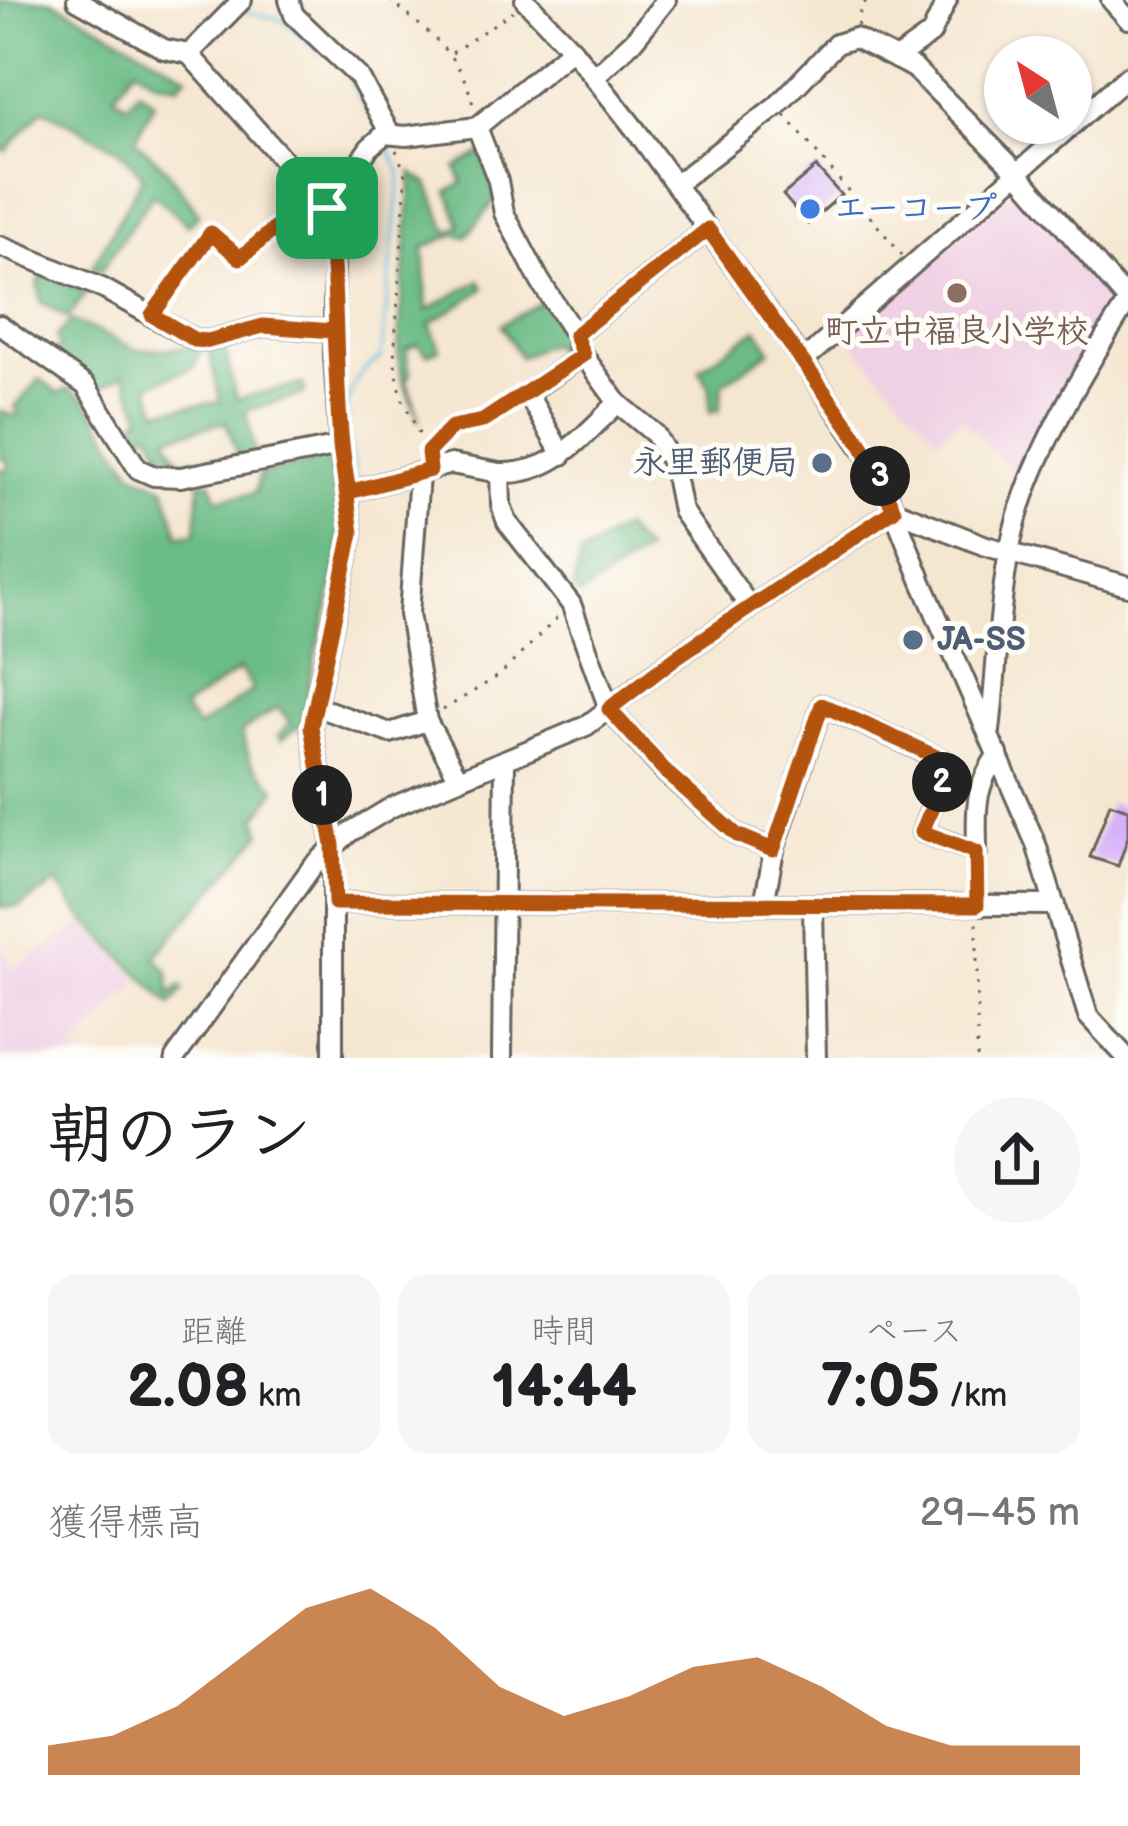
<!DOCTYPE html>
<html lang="ja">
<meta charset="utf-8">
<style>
body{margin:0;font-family:"Balsamiq Sans","Klee One",sans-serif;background:#f6f6f6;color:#202124;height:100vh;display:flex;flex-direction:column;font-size:45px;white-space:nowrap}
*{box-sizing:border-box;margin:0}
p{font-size:39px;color:#757577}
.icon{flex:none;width:66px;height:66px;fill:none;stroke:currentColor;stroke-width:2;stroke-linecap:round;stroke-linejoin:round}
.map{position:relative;height:1058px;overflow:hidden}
.details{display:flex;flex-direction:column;background:#fff;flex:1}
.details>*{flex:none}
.needle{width:78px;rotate:324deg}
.controls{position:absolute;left:984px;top:36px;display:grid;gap:24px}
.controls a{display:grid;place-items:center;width:108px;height:108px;border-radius:50%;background:#fff;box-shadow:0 3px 9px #0004;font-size:60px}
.pin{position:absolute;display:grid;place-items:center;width:102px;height:102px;color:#fff;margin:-51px;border-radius:24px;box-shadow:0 6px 18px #0006}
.km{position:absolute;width:60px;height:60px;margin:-30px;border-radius:50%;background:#222;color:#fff;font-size:33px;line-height:60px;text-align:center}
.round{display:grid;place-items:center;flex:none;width:126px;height:126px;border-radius:63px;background:#f6f6f6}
.head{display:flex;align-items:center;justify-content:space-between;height:204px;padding:0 48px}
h1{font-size:66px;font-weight:800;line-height:90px}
.figures{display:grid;grid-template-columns:repeat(3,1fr);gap:18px;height:204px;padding:12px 48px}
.figures div{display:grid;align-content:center;border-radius:30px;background:#f6f6f6;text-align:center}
.figures b{font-size:60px;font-weight:800}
.figures small{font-size:33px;font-weight:400}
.figures p{font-size:33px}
.chart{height:336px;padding:24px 48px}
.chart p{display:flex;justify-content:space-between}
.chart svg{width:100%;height:216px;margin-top:12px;fill:#b45309;opacity:.7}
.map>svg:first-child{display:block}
.built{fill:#f0d0e4}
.forest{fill:#6cbc86;stroke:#446c51;stroke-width:3;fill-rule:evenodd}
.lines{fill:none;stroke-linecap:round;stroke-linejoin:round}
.stream{stroke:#64bae1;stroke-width:3}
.building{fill:#d6b0fa}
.minor-casing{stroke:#68635b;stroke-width:24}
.path{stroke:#68635b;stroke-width:3;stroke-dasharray:3 9;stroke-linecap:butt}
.minor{stroke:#fff;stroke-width:18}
.route-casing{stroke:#fff;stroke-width:24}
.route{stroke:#b45309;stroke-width:15}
.shop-dot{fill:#3f7fe0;stroke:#fdfcf7;stroke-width:4.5}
.education-dot{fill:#8d6e63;stroke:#fdfcf7;stroke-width:4.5}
.service-dot{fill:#5c6f8a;stroke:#fdfcf7;stroke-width:4.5}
.labels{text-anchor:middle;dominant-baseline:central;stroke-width:10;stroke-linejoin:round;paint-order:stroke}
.shop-label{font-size:33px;font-weight:bold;fill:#366cbe;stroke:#fdfcf7;text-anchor:start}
.education-label{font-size:33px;font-weight:bold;fill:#785e54;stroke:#fdfcf7}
.service-label{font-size:33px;font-weight:bold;fill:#4e5e75;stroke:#fdfcf7;text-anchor:end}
</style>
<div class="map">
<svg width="1128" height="1058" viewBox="0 0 1128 1058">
<rect width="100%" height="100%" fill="#fdfcf7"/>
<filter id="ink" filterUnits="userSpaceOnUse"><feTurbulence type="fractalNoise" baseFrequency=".00833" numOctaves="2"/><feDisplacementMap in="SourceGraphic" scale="24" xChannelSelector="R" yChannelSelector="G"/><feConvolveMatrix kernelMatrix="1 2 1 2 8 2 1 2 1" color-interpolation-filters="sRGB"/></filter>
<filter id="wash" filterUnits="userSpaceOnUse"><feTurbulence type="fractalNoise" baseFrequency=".004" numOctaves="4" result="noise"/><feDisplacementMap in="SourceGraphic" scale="48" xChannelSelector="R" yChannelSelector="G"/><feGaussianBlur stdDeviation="2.7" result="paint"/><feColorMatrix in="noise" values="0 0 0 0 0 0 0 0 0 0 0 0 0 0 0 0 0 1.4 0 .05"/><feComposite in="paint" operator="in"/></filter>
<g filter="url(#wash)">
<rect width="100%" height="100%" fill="#f5e6d0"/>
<g class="built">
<path d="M1020,185L1121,298L1022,481L961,417L938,438L844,334Z"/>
<path d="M84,923L140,981L75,1047L85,1058H0V944L14,968Z"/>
</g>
<g class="forest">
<path d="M0,0H52L187,75L179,85L157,81L135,67L114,95L127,104L139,90L154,102L135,140L166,169L199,214L188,225L153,194L100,271L92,267L143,176L120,150L43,109L6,152L1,148Z"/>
<path d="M483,153L496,199L466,237L456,234L424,247L427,310L480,280L484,289L430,324L440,349L427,354L418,344L406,349L410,375L406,378L420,422L402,378L398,352L412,173L428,184L448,232L461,226L448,191L463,183L456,168Z"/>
<path d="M48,270L86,292L68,318L41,302L38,282Z"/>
<path d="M545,300L575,353L564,360L550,343L520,357L501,325Z"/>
<path d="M72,320L137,350L201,347L194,367L149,385L158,410L220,402L209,349L224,344L236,399L303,384L305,394L246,411L255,453L238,457L226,422L167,436L180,461L217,457L219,464L183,471L168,466L151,431L129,442L122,430L142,416L124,375L97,390L49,357L60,345L56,337Z"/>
<path d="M757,329L771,350L723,383L720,410L710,413V387L699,369Z"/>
<path d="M40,379L58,394L68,389L86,400L133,472L165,487L179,535L196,533L200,483L211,481L218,499L255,493L260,474L325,459C371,528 307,645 304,722L281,740L278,736L290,722L278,707L241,732L251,762L276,789L257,818L262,833L155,957L169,972L170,994L180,986L184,989L171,1005L82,917L57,883L18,907H0V470L8,468V462L0,458V411L14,416L19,413L15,407ZM240,669L253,690L198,728L183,709Z"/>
<path d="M623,528L645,552L579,596L573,590L580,556Z"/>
</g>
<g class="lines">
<g class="stream">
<path d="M100,0L113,10"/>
<path d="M243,11L284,20L322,54"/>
<path d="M126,17L171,41"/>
<path d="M180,43H186L191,33L212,18"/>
<path d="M350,81L369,114"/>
<path d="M347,420C346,391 355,374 381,358L401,173L386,143"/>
<path d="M348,436L355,480"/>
<path d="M338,645L349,611L354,567"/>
</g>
</g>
<g id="blocks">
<g class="building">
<path d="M816,167L841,195L808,224L783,195Z"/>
<path d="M1110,803L1128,809V837L1118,866L1090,857Z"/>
</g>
</g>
</g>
<g filter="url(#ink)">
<use href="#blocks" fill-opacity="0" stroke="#68635b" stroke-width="3"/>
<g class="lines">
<g class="minor-casing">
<g id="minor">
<path d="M77,0L164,49L189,54L242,0"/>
<path d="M289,0L294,15L359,77L389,132"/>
<path d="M525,0L572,49L638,133L803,361L879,473L922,582L1036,844L1088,1016L1127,1058"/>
<path d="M1111,0L1128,19"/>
<path d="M189,54L327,209L334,255V355L340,446L352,533L311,727L333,845V1058"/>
<path d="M896,59L931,34L947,0"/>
<path d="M594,77L634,40L666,0"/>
<path d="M477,127L498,181L504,213L540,281L575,335"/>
<path d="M676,184L777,106L836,44L855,38L914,68L1019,174L1128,301C1089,362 1042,439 1020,508C999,573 998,662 990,731"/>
<path d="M327,209L369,148L385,134L406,136L477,127L572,49"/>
<path d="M708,229L575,335L578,348L618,403L655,434L673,465L682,511L750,607"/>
<path d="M0,246L102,288L195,340L208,341L263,326L334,331"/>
<path d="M0,325L86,386L138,469L154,476L181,477L340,446"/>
<path d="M803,361L1128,76"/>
<path d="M562,455L527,393L583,355"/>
<path d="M500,473C554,475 582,436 618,403"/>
<path d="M419,475L409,614L427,721L459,779"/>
<path d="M349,492L451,464L500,473L501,505L507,522L571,604L609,709L666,773L737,835L774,850"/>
<path d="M329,711L390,733L427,721"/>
<path d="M335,903L1055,905"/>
<path d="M764,904L774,850L822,705L949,763L922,832L977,852C977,810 972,792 998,754"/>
<path d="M813,907L816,1058"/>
<path d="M175,1058L312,867L350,832L392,807L586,726L675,658L894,510L986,546L1128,586"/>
<path d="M502,1058L505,760"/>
</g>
</g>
<g class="path">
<path d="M390,0C430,34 463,56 474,109"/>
<path d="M858,26L861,7L867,0"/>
<path d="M452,53L513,11"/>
<path d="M785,115L902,255"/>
<path d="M396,150L406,175L394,359L402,398L429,455"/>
<path d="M160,303L211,233L240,258L303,205"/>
<path d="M428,452L452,427L483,421L515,401"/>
<path d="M443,710L500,675L561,614"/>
<path d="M977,868V888"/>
<path d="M977,1058V922"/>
</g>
<use href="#minor" class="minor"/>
</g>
</g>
<g class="lines" filter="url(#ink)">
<g class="route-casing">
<path id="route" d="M327,208L315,195L240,258L211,233L152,315L195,340L208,341L263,326L334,331L340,446L352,533L311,727L333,845L335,903L977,905L976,852L922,832L950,763L822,705L773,850L737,835L667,773L609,709L675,658L894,510L862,445L708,229L575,335L583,355L483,421L452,427L428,452L430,470L349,492C331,397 341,303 327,208"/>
</g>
<use href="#route" class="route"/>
</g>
<circle class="shop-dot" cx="810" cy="209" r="12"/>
<circle class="education-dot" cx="957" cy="293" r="12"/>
<g class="service-dot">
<circle cx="822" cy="463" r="12"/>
<circle cx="913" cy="640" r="12"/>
</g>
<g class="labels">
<g class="shop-label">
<text x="834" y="209">エーコープ</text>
</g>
<g class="education-label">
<text x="957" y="332">町立中福良小学校</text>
</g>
<g class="service-label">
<text x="798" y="463">永里郵便局</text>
<text x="937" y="640" text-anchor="start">JA-SS</text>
</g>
</g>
</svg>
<div class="controls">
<a><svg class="needle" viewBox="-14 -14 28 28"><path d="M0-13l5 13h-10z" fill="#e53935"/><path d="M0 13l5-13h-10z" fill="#757577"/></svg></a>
</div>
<div class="pin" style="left:327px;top:208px;background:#1e9e55"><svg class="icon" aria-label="arrive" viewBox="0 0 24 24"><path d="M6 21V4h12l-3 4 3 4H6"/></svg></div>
<b class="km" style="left:322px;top:795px">1</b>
<b class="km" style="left:942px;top:782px">2</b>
<b class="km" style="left:880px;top:476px">3</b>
</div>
<section class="details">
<div class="head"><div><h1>朝のラン</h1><p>07:15</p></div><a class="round"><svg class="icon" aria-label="share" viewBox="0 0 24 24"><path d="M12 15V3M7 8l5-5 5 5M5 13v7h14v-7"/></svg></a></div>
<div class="figures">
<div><p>距離</p><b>2.08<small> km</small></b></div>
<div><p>時間</p><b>14:44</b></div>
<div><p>ペース</p><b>7:05<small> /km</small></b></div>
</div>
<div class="chart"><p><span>獲得標高</span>29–45 m</p>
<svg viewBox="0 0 160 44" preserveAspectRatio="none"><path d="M0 44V38L10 36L20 30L30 20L40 10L50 6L60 14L70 26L80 32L90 28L100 22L110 20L120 26L130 34L140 38L150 38L160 38V44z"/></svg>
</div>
</section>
